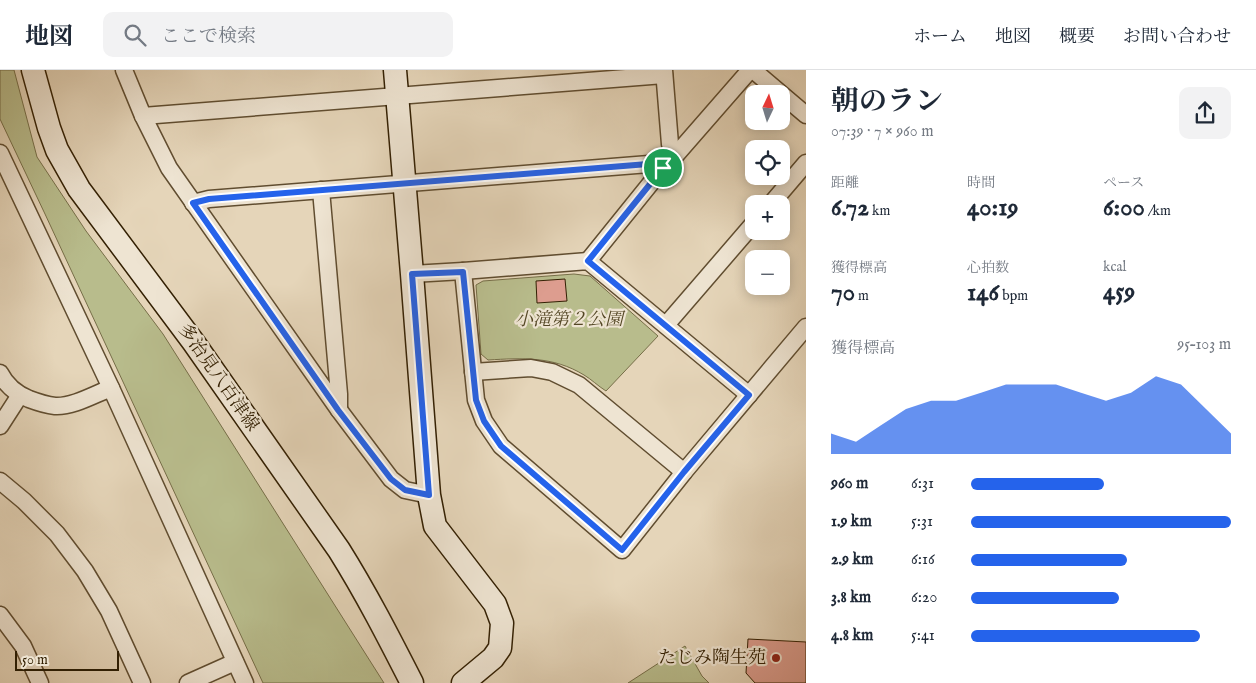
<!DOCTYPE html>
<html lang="ja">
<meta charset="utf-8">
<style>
body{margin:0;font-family:"IM FELL English","Noto Serif JP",serif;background:#f2f2f3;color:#1f2937;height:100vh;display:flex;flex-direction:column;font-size:19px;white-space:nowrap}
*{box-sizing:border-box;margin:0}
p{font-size:16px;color:#747a83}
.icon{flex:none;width:28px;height:28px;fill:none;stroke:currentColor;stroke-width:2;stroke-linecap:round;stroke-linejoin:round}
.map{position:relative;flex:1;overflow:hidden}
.drawer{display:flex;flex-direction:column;background:#fff;width:450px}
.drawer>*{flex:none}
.needle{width:32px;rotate:4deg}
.tools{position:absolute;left:745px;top:15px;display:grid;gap:10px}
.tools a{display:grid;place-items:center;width:45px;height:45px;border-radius:10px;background:#fff;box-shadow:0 2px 12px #0003;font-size:25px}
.scale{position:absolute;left:15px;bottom:12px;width:104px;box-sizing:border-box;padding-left:5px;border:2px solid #332003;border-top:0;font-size:14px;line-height:18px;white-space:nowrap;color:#332003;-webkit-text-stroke:4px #eee4d2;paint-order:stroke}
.pin{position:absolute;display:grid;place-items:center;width:42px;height:42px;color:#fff;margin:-21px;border:2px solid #fff;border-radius:50%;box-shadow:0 1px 5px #0007}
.round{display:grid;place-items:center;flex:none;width:52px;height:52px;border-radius:10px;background:#f2f2f3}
.summary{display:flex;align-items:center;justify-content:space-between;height:85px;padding:0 25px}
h1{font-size:28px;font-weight:700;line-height:38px}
.stats{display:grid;grid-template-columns:repeat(3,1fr);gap:8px;height:85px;padding:5px 25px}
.stats div{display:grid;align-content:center}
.stats b{font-size:25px;font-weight:700}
.stats small{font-size:14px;font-weight:400}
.stats p{font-size:14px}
.chart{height:140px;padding:10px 25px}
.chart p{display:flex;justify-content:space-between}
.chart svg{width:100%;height:90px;margin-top:5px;fill:#2563eb;opacity:.7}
ul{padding:0 25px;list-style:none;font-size:16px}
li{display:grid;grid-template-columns:80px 60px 1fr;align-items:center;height:38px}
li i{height:12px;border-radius:6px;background:#2563eb}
header{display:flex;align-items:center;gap:30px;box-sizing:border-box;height:70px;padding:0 25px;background:#fff;border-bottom:1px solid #e0e1e3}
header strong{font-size:24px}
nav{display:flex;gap:28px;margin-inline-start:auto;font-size:18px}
.search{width:350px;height:45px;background:#f2f2f3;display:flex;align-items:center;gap:12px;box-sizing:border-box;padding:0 18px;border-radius:10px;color:#747a83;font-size:19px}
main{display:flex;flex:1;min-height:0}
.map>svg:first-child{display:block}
.green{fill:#b8bc8c;stroke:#766e48}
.building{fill:#dd9d8f;stroke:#332003}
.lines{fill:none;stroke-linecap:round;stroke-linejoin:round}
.street-casing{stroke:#604d30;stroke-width:19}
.secondary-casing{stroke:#332003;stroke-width:25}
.street{stroke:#eee4d2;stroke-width:16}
.secondary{stroke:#eee4d2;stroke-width:22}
.route-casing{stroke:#fff;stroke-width:10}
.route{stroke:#2563eb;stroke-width:6}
.poi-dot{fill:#8f2418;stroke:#eee4d2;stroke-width:2}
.labels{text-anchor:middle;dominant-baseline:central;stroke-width:4.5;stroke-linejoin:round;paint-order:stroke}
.park-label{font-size:18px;font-style:italic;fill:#544725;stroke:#eee4d2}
.street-label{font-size:18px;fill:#332003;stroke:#eee4d2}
.poi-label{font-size:18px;fill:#332003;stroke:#eee4d2;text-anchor:end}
</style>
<header>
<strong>地図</strong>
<div class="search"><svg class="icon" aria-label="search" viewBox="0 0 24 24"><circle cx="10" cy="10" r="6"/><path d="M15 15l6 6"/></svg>ここで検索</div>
<nav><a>ホーム</a><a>地図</a><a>概要</a><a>お問い合わせ</a></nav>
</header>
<main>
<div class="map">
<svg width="806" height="613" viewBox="0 0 806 613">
<rect width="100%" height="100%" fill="#e5d5b9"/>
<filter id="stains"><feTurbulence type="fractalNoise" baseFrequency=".004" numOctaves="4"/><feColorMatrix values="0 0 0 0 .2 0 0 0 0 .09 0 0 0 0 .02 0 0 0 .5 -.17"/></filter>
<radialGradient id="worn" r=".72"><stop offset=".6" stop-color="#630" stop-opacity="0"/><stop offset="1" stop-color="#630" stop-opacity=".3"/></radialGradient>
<g class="green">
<path d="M0,0H14L37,87L86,161L163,264L384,613H263L45,144L0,49Z"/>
<path d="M574,204L590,206L658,266L606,321C598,316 591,309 584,305C553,286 522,288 488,290L481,284L476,215L483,211Z"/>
<path d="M685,576L702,606L709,613H628Z"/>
</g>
<g class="building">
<path d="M565,209L567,231L537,233L536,211Z"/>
<path d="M748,569L806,572V613H755L746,603Z"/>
</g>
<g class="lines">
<g class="street-casing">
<g id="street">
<path d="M124,0L143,46L169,98L339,340L391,409L405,420L429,425"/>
<path d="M664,0L670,74L675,86"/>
<path d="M753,0L806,45"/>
<path d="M143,46L664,5"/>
<path d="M0,83L111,318L245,613"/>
<path d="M321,120L339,324V340"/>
<path d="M193,133L209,129L649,94L663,98"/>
<path d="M771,134L806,93"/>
<path d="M588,191L663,98L675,86L750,0"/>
<path d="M463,201L476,330L484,351L501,376L622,480L684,402L806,257"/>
<path d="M412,204L463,201L588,191L749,325"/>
<path d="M666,255L754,153"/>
<path d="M473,302L531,298L552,302L579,315L684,402"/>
<path d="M0,303C6,315 17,324 29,329C37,332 46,335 55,336C73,337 95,324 111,318"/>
<path d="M0,356L20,325"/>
<path d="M0,411L24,431L57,464L85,501L109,541L142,613"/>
<path d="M0,545L23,576L40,613"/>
<path d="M188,613L235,592"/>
</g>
</g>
<g class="secondary-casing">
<g id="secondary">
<path d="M33,0L49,58L57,80L79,119L194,273L339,480C366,523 389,568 412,613"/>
<path d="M395,0L412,204L429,425L435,456L495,534L502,553L500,578L493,588L463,613"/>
</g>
</g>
<use href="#street" class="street"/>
<use href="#secondary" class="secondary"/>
</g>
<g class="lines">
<g class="route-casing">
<path id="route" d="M648,94L663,98L588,191L749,325L684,402L622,480L501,376L484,351L476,330L463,202L412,204L429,425L405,420L391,409L338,340L193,133L209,129Z"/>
</g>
<use href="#route" class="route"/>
</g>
<circle class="poi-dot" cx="776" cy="588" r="5"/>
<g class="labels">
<g class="park-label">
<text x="569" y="250">小滝第２公園</text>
</g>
<g class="street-label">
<text transform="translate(218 308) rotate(55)">多治見八百津線</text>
</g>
<g class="poi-label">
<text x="766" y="588">たじみ陶生苑</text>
</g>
</g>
<rect width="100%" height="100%" filter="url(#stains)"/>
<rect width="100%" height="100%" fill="url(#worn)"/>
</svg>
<div class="tools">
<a><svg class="needle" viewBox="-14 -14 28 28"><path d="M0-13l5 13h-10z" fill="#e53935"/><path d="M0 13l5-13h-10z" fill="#747a83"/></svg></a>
<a><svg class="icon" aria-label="locate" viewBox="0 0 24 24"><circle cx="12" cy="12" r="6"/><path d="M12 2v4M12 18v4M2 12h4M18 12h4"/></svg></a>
<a>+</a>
<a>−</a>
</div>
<div class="scale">50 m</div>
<div class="pin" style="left:663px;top:98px;background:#1e9e55"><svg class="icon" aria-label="arrive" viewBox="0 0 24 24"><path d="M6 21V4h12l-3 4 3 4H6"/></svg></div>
</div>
<section class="drawer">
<div class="summary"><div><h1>朝のラン</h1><p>07:39 · 7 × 960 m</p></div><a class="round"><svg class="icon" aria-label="share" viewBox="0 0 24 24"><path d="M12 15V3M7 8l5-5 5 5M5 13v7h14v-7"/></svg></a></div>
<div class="stats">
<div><p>距離</p><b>6.72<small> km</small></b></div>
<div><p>時間</p><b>40:19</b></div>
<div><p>ペース</p><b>6:00<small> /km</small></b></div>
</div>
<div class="stats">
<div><p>獲得標高</p><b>70<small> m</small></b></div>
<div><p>心拍数</p><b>146<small> bpm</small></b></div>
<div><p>kcal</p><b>459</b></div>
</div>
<div class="chart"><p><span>獲得標高</span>95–103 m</p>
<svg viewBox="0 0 160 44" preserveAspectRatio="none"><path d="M0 44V34L10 38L20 30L30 22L40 18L50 18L60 14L70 10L80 10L90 10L100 14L110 18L120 14L130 6L140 10L150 22L160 34V44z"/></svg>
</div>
<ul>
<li><b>960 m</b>6:31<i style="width:51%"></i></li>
<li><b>1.9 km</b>5:31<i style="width:100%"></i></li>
<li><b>2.9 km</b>6:16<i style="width:60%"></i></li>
<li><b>3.8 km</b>6:20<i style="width:57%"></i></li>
<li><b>4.8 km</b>5:41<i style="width:88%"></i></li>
</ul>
</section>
</main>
